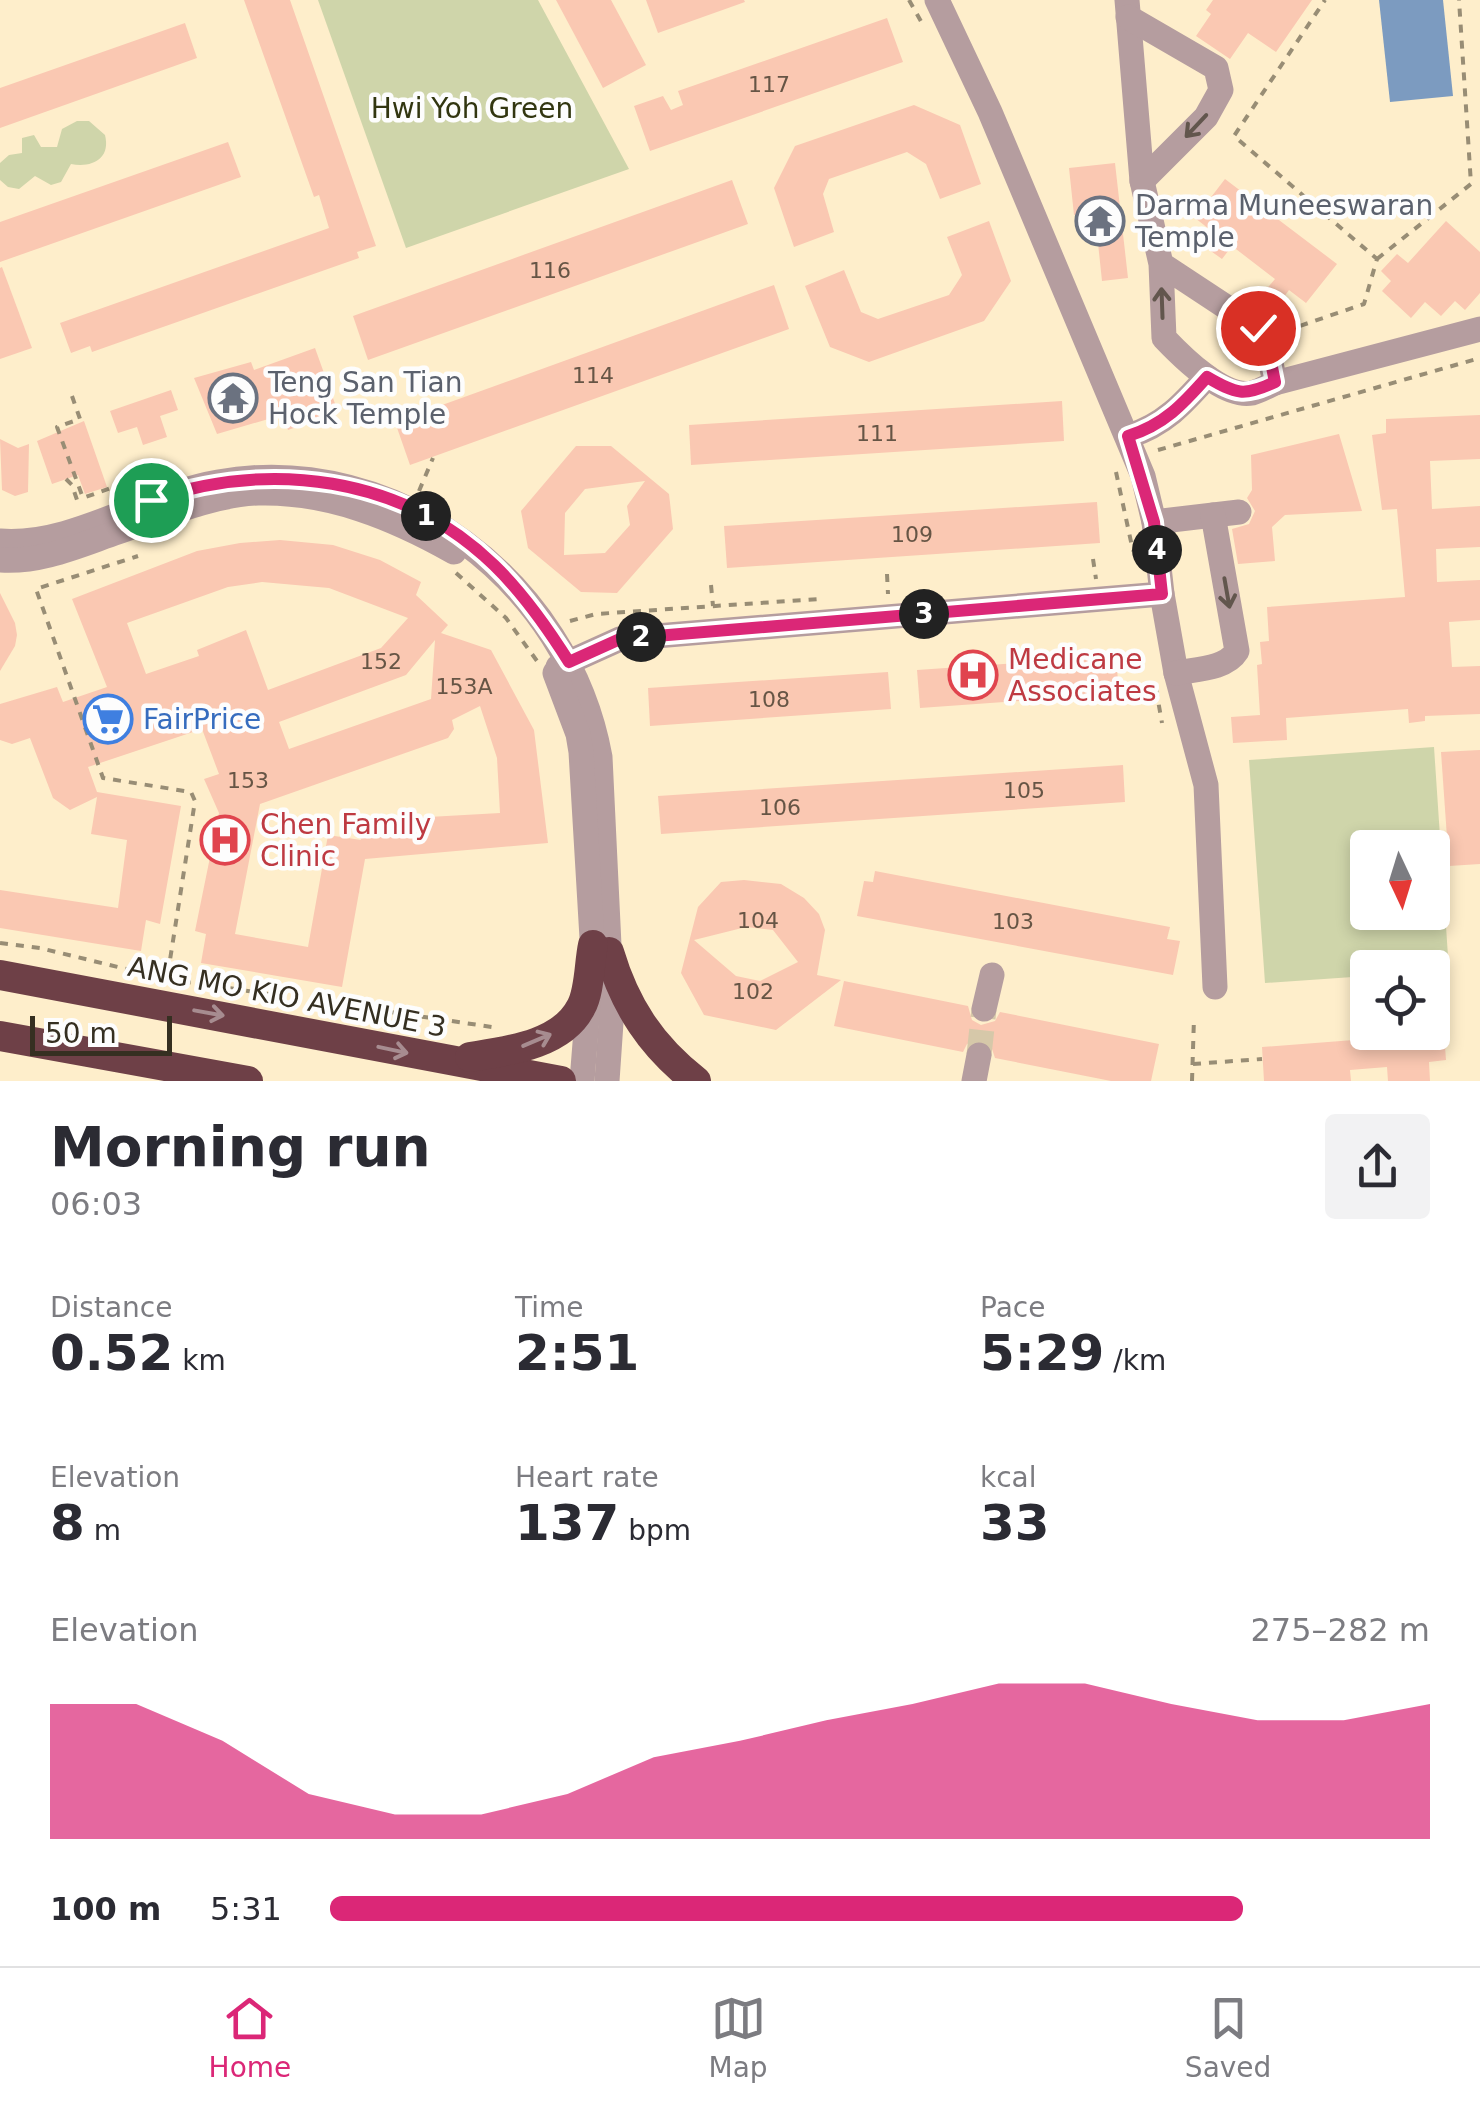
<!DOCTYPE html>
<meta charset="utf-8">
<style>
body{margin:0;font-family:"DejaVu Sans",sans-serif;background:#f2f2f3;color:#2b2b33;height:100vh;display:flex;flex-direction:column;font-size:38px;white-space:nowrap}
*{box-sizing:border-box;margin:0}
p{font-size:32px;color:#7c7c81}
.icon{flex:none;width:55px;height:55px;fill:none;stroke:currentColor;stroke-width:2;stroke-linecap:round;stroke-linejoin:round}
.map{position:relative;height:1081px;overflow:hidden}
.panel{display:flex;flex-direction:column;background:#fff;flex:1}
.panel>*{flex:none}
.needle{width:65px;rotate:176deg}
.buttons{position:absolute;left:1350px;top:830px;display:grid;gap:20px}
.buttons a{display:grid;place-items:center;width:100px;height:100px;border-radius:10px;background:#fff;box-shadow:0 5px 15px #0003;font-size:50px}
.scale{position:absolute;left:30px;bottom:25px;width:142px;box-sizing:border-box;padding-left:10px;border:5px solid #352f21;border-top:0;font-size:28px;line-height:35px;white-space:nowrap;color:#352f21;-webkit-text-stroke:8px #fdfdfd;paint-order:stroke}
.pin{position:absolute;display:grid;place-items:center;width:85px;height:85px;color:#fff;margin:-42px;border:5px solid #fff;border-radius:50%;box-shadow:0 2px 10px #0007}
.km{position:absolute;width:50px;height:50px;margin:-25px;border-radius:50%;background:#222;color:#fff;font-size:28px;line-height:50px;text-align:center}
.round{display:grid;place-items:center;flex:none;width:105px;height:105px;border-radius:10px;background:#f2f2f3}
.overview{display:flex;align-items:center;justify-content:space-between;height:170px;padding:0 50px}
h1{font-size:55px;font-weight:700;line-height:75px}
.metrics{display:grid;grid-template-columns:repeat(3,1fr);gap:15px;height:170px;padding:10px 50px}
.metrics div{display:grid;align-content:center}
.metrics b{font-size:50px;font-weight:700}
.metrics small{font-size:28px;font-weight:400}
.metrics p{font-size:28px}
.chart{height:280px;padding:20px 50px}
.chart p{display:flex;justify-content:space-between}
.chart svg{width:100%;height:180px;margin-top:10px;fill:#db2777;opacity:.7}
ul{padding:0 50px;list-style:none;font-size:32px}
li{display:grid;grid-template-columns:160px 120px 1fr;align-items:center;height:75px}
li i{height:25px;border-radius:12px;background:#db2777}
.tabs{display:flex;justify-content:space-around;align-items:center;height:140px;border-top:2px solid #e1e1e2;background:#fff;font-size:28px;color:#7c7c81}
.tabs a{display:grid;justify-items:center;gap:5px}
.tabs .selected{color:#db2777}
.map>svg:first-child{display:block}
.green{fill:#cfd5aa;fill-rule:evenodd}
.water{fill:#7c9bc0}
.building{fill:#fac8b2;fill-rule:evenodd}
.lines{fill:none;stroke-linecap:round;stroke-linejoin:round}
.minor-tunnel{stroke:#d6c8a9;stroke-width:25;stroke-dasharray:25 12;stroke-linecap:butt}
.path{stroke:#988d75;stroke-width:4;stroke-dasharray:8 8;stroke-linecap:butt}
.minor{stroke:#b59d9f;stroke-width:25}
.highway{stroke:#6e4047;stroke-width:30}
.oneway{stroke:#62564d}
.oneway2{stroke:#a78c90}
.route-casing{stroke:#fff;stroke-width:20}
.route{stroke:#db2777;stroke-width:12}
.labels{text-anchor:middle;dominant-baseline:central;stroke-width:9;stroke-linejoin:round;paint-order:stroke}
.number-label{font-size:22px;fill:#665545}
.park-label{font-size:28px;fill:#323610;stroke:#fdfdfd}
.worship-label{font-size:28px;fill:#5b616d;stroke:#fdfdfd;text-anchor:start}
.health-label{font-size:28px;fill:#be3a42;stroke:#fdfdfd;text-anchor:start}
.shop-label{font-size:28px;fill:#366cbe;stroke:#fdfdfd;text-anchor:start}
.street-label{font-size:28px;fill:#352f21;stroke:#fdfdfd}
</style>
<div class="map">
<svg width="1480" height="1081" viewBox="0 0 1480 1081">
<rect width="100%" height="100%" fill="#feeecb"/>
<g class="green">
<path d="M318,0H538L629,169L406,248Z"/>
<path d="M77,121H89L105,135C111,159 92,168 71,164L61,182L51,185L35,176L19,189L8,187L0,180V163L9,155L22,153V138L34,135L41,147H57L62,129Z"/>
<path d="M1434,747L1449,971L1368,968L1367,976L1265,983L1249,760ZM1368,848H1432V912H1368Z"/>
</g>
<path class="water" d="M1379,0H1443L1453,96L1390,102Z"/>
<g class="building">
<path d="M244,0H290L376,246L357,252L359,258L92,352L90,346L71,353L60,323L329,228L319,195L314,197Z"/>
<path d="M556,0H611L646,65L603,88Z"/>
<path d="M646,0H744L745,2L658,33Z"/>
<path d="M1213,0H1312L1276,52L1248,33L1230,59L1196,36L1211,14L1206,10Z"/>
<path d="M887,18L903,62L650,151L634,106L663,96L671,110L683,105L678,91Z"/>
<path d="M185,23L197,58L0,128V88Z"/>
<path d="M914,105L960,125L981,184L940,199L926,164L907,152L829,179L823,194L834,232L794,247L774,188L795,146Z"/>
<path d="M228,142L241,177L0,262V222Z"/>
<path d="M1115,163L1128,278L1102,281L1098,243H1091L1090,227L1080,228L1079,214L1074,215L1069,168Z"/>
<path d="M1225,179L1337,264L1306,303L1289,290L1279,304L1264,292L1275,279L1232,246L1222,259L1208,249L1218,236L1195,218Z"/>
<path d="M732,180L748,224L368,360L353,316Z"/>
<path d="M989,221L1011,281L984,321L869,362L830,347L805,286L844,270L861,312L878,319L949,295L962,275L947,237Z"/>
<path d="M1446,221L1480,252V293L1465,310L1455,301L1441,316L1425,302L1411,318L1382,291L1391,281L1381,271L1397,254L1408,263Z"/>
<path d="M2,267L32,348L0,359V268Z"/>
<path d="M774,285L789,329L410,465L395,422Z"/>
<path d="M315,348L338,412L288,430L282,415L217,434L194,378L251,362L254,370Z"/>
<path d="M171,390L178,410L160,416L167,437L143,445L137,427L118,433L110,411Z"/>
<path d="M1062,401L1064,441L691,465L689,425Z"/>
<path d="M1480,415V459L1430,461L1432,509L1480,506V547L1436,549L1437,582L1480,580V620L1449,622L1452,667L1480,666V714L1425,716V721L1409,723L1408,709L1286,718L1287,740L1233,743L1231,717L1260,715L1257,665L1262,664L1260,642L1269,641L1267,607L1405,597L1397,509L1382,510L1372,435L1386,433V419Z"/>
<path d="M84,421L107,487L85,494L78,475L52,484L37,441Z"/>
<path d="M1339,434L1362,511L1285,515L1272,527L1275,561L1238,564L1232,529L1249,524L1255,511L1247,498L1252,490L1251,455Z"/>
<path d="M0,439L18,448L29,444L28,492L15,496L2,490Z"/>
<path d="M576,446H611L669,494L673,529L617,593L581,592L528,548L521,511ZM645,481L627,506L630,525L605,553L564,555L565,513L585,489Z"/>
<path d="M1097,502L1100,543L727,568L724,526Z"/>
<path d="M280,540L333,545L380,560L421,582L416,595L448,625L441,633L491,650L534,730L548,843L365,859L342,987L201,963L206,934L195,931L219,813L204,779L219,774L202,729L88,767L97,792L181,806L160,924L146,920L141,951L0,928V890L118,908L127,840L91,834L97,797L70,810L53,798L30,738L12,744L0,740V704L57,687L63,702L107,687L72,599L197,551L240,543ZM262,582L329,588L408,618L381,648L268,690L246,630L197,650L199,656L146,674L127,623L228,587ZM435,640L431,699L289,749L279,722L406,675ZM480,706L497,758L500,813L357,821L361,840L328,835L308,947L235,934L260,804L448,738L454,729L452,720Z"/>
<path d="M0,593L15,623L17,635L15,646L0,671Z"/>
<path d="M1116,656L1119,694L920,708L917,670Z"/>
<path d="M888,672L891,709L650,726L648,688Z"/>
<path d="M1480,750V864L1449,866L1441,752Z"/>
<path d="M1123,765L1125,802L661,834L658,796Z"/>
<path d="M875,871L1170,927L1167,939L1180,941L1173,975L857,916L864,881L873,882Z"/>
<path d="M744,880L781,884L804,898L819,914L825,930L817,975L841,980L776,1030L704,1015L681,973L698,907L721,882ZM746,927L773,930L798,962L760,981L736,976L694,940Z"/>
<path d="M844,981L968,1006L972,1020L981,1025L995,1021L1000,1012L1159,1044L1151,1081H1111L995,1058L990,1043L981,1039L967,1044L963,1052L834,1026Z"/>
<path d="M1444,1033L1446,1060L1429,1062L1430,1081H1388L1387,1067L1350,1070L1351,1081H1264L1262,1047Z"/>
</g>
<g class="lines">
<path class="minor-tunnel" d="M979,1055L984,1009"/>
<g class="path">
<path d="M909,0L922,23"/>
<path d="M1377,259L1471,184L1459,0"/>
<path d="M1285,331L1364,304L1377,259L1234,136L1325,0"/>
<path d="M72,396L80,419L57,427L83,498L116,486L118,492"/>
<path d="M1158,450L1480,358"/>
<path d="M1116,472L1133,551"/>
<path d="M66,479L72,485L79,506"/>
<path d="M419,491L433,458"/>
<path d="M1093,559L1096,579"/>
<path d="M456,573L506,618L537,661"/>
<path d="M887,574L888,594"/>
<path d="M711,585L713,606"/>
<path d="M570,621L596,614L819,599"/>
<path d="M1156,689L1162,723"/>
<path d="M0,943L40,948L167,979L195,801L191,792L103,778L36,589L138,556"/>
<path d="M167,979L492,1027"/>
<path d="M1193,1064L1262,1059"/>
<path d="M1192,1081L1194,1018"/>
</g>
<g class="minor">
<path d="M937,0L990,112L1143,476L1154,522L1162,594L1176,673L1206,785L1215,987"/>
<path d="M1127,0L1142,181L1161,264L1164,338C1182,357 1224,399 1252,393C1260,391 1268,386 1275,383L1266,338L1258,328L1161,264"/>
<path d="M1128,17L1216,68L1221,90L1206,117L1142,181"/>
<path d="M1275,383L1480,329"/>
<path d="M1129,436C1164,425 1183,404 1207,377"/>
<path d="M1154,522L1239,512"/>
<path d="M0,541C72,547 146,494 218,482C396,450 569,583 600,757L612,1008L607,1081"/>
<path d="M0,560C41,563 80,545 118,532C162,517 210,495 258,493C328,491 394,518 454,552"/>
<path d="M558,667L620,639L1162,594"/>
<path d="M555,673L578,734L581,752L592,938"/>
<path d="M1176,673C1196,669 1226,669 1237,651L1213,515"/>
<path d="M984,1009L992,975"/>
<path d="M582,1081L589,993"/>
<path d="M974,1081L979,1055"/>
</g>
<g class="highway">
<path d="M609,952C625,1006 651,1046 696,1081"/>
<path d="M0,975L561,1081"/>
<path d="M0,1036L248,1081"/>
<path d="M470,1057C507,1051 562,1045 581,1007C590,991 589,963 593,945"/>
</g>
</g>
<defs><path id="oneway-shaft" d="M-6 0H5M1.5-3L5.5 0L1.5 3" fill="none" stroke-width="1.6" stroke-linecap="round" stroke-linejoin="round" transform="scale(2.5)"/></defs>
<g class="oneway">
<use href="#oneway-shaft" transform="translate(1196 126) rotate(133)"/>
<use href="#oneway-shaft" transform="translate(1162 303) rotate(-92)"/>
<use href="#oneway-shaft" transform="translate(1227 593) rotate(80)"/>
</g>
<g class="oneway2">
<use href="#oneway-shaft" transform="translate(209 1013) rotate(10)"/>
<use href="#oneway-shaft" transform="translate(537 1040) rotate(-23)"/>
<use href="#oneway-shaft" transform="translate(393 1050) rotate(12)"/>
</g>
<g class="lines">
<g class="route-casing">
<path id="route" d="M151,500C270,460 401,475 494,565C524,594 547,627 569,662L620,639L1162,594L1154,522L1128,436C1164,425 1183,404 1207,377C1236,394 1244,397 1275,382L1266,338L1258,328"/>
</g>
<use href="#route" class="route"/>
</g>
<defs>
<g id="temple-ring" transform="scale(2.5)"><circle r="9.5" fill="#fdfdfd" stroke="#6b7280" stroke-width="1.5"/><path d="M0-6L5-2H3V0L6.5 2.5H4V6H1.5V3h-3V6H-4V2.5H-6.5L-3 0V-2H-5Z" fill="#6b7280"/></g>
<g id="hospital-ring" transform="scale(2.5)"><circle r="9.5" fill="#fdfdfd" stroke="#e0444e" stroke-width="1.5"/><path d="M-5-5h3v3.5h4V-5h3V5h-3V1.5h-4V5h-3Z" fill="#e0444e"/></g>
<g id="supermarket-ring" transform="scale(2.5)"><circle r="9.5" fill="#fdfdfd" stroke="#3f7fe0" stroke-width="1.5"/><path d="M-6-5.5h2.5l.6 2H6L4.5 2H-2.5L-4.4-4H-6ZM-1.5 3.2a1.3 1.3 0 1 0 .1 0ZM3 3.2a1.3 1.3 0 1 0 .1 0Z" fill="#3f7fe0"/></g>
</defs>
<g fill-rule="evenodd">
<use href="#temple-ring" x="1100" y="221"/>
<use href="#temple-ring" x="233" y="398"/>
<use href="#hospital-ring" x="973" y="675"/>
<use href="#supermarket-ring" x="108" y="719"/>
<use href="#hospital-ring" x="225" y="840"/>
</g>
<g class="labels">
<g class="number-label">
<text x="769" y="84">117</text>
<text x="550" y="270">116</text>
<text x="593" y="375">114</text>
<text x="877" y="433">111</text>
<text x="912" y="534">109</text>
<text x="381" y="661">152</text>
<text x="464" y="686">153A</text>
<text x="769" y="699">108</text>
<text x="248" y="780">153</text>
<text x="1024" y="790">105</text>
<text x="780" y="807">106</text>
<text x="758" y="920">104</text>
<text x="1013" y="921">103</text>
<text x="753" y="991">102</text>
</g>
<g class="park-label">
<text x="472" y="108">Hwi Yoh Green</text>
</g>
<g class="worship-label">
<text x="1135" y="205">Darma Muneeswaran<tspan x="1135" dy="32">Temple</tspan></text>
<text x="268" y="382">Teng San Tian<tspan x="268" dy="32">Hock Temple</tspan></text>
</g>
<g class="health-label">
<text x="1008" y="659">Medicane<tspan x="1008" dy="32">Associates</tspan></text>
<text x="260" y="824">Chen Family<tspan x="260" dy="32">Clinic</tspan></text>
</g>
<g class="shop-label">
<text x="143" y="719">FairPrice</text>
</g>
<g class="street-label">
<text transform="translate(287 997) rotate(11)">ANG MO KIO AVENUE 3</text>
</g>
</g>
</svg>
<div class="buttons">
<a><svg class="needle" viewBox="-14 -14 28 28"><path d="M0-13l5 13h-10z" fill="#e53935"/><path d="M0 13l5-13h-10z" fill="#7c7c81"/></svg></a>
<a><svg class="icon" aria-label="locate" viewBox="0 0 24 24"><circle cx="12" cy="12" r="6"/><path d="M12 2v4M12 18v4M2 12h4M18 12h4"/></svg></a>
</div>
<div class="scale">50 m</div>
<div class="pin" style="left:151px;top:500px;background:#1e9e55"><svg class="icon" aria-label="arrive" viewBox="0 0 24 24"><path d="M6 21V4h12l-3 4 3 4H6"/></svg></div>
<div class="pin" style="left:1258px;top:328px;background:#d93025"><svg class="icon" aria-label="check" viewBox="0 0 24 24"><path d="M5 12l5 5 9-10"/></svg></div>
<b class="km" style="left:426px;top:516px">1</b>
<b class="km" style="left:641px;top:637px">2</b>
<b class="km" style="left:924px;top:614px">3</b>
<b class="km" style="left:1157px;top:550px">4</b>
</div>
<section class="panel">
<div class="overview"><div><h1>Morning run</h1><p>06:03</p></div><a class="round"><svg class="icon" aria-label="share" viewBox="0 0 24 24"><path d="M12 15V3M7 8l5-5 5 5M5 13v7h14v-7"/></svg></a></div>
<div class="metrics">
<div><p>Distance</p><b>0.52<small> km</small></b></div>
<div><p>Time</p><b>2:51</b></div>
<div><p>Pace</p><b>5:29<small> /km</small></b></div>
</div>
<div class="metrics">
<div><p>Elevation</p><b>8<small> m</small></b></div>
<div><p>Heart rate</p><b>137<small> bpm</small></b></div>
<div><p>kcal</p><b>33</b></div>
</div>
<div class="chart"><p><span>Elevation</span>275–282 m</p>
<svg viewBox="0 0 160 44" preserveAspectRatio="none"><path d="M0 44V11L10 11L20 20L30 33L40 38L50 38L60 33L70 24L80 20L90 15L100 11L110 6L120 6L130 11L140 15L150 15L160 11V44z"/></svg>
</div>
<ul>
<li><b>100 m</b>5:31<i style="width:83%"></i></li>
</ul>
</section>
<nav class="tabs">
<a class="selected"><svg class="icon" aria-label="home" viewBox="0 0 24 24"><path d="M3 11l9-7 9 7M6 9v11h12V9"/></svg>Home</a>
<a><svg class="icon" aria-label="map" viewBox="0 0 24 24"><path d="M3 6l6-2 6 2 6-2v14l-6 2-6-2-6 2zM9 4v14M15 6v14"/></svg>Map</a>
<a><svg class="icon" aria-label="saved" viewBox="0 0 24 24"><path d="M7 4h10v16l-5-4-5 4z"/></svg>Saved</a>
</nav>
